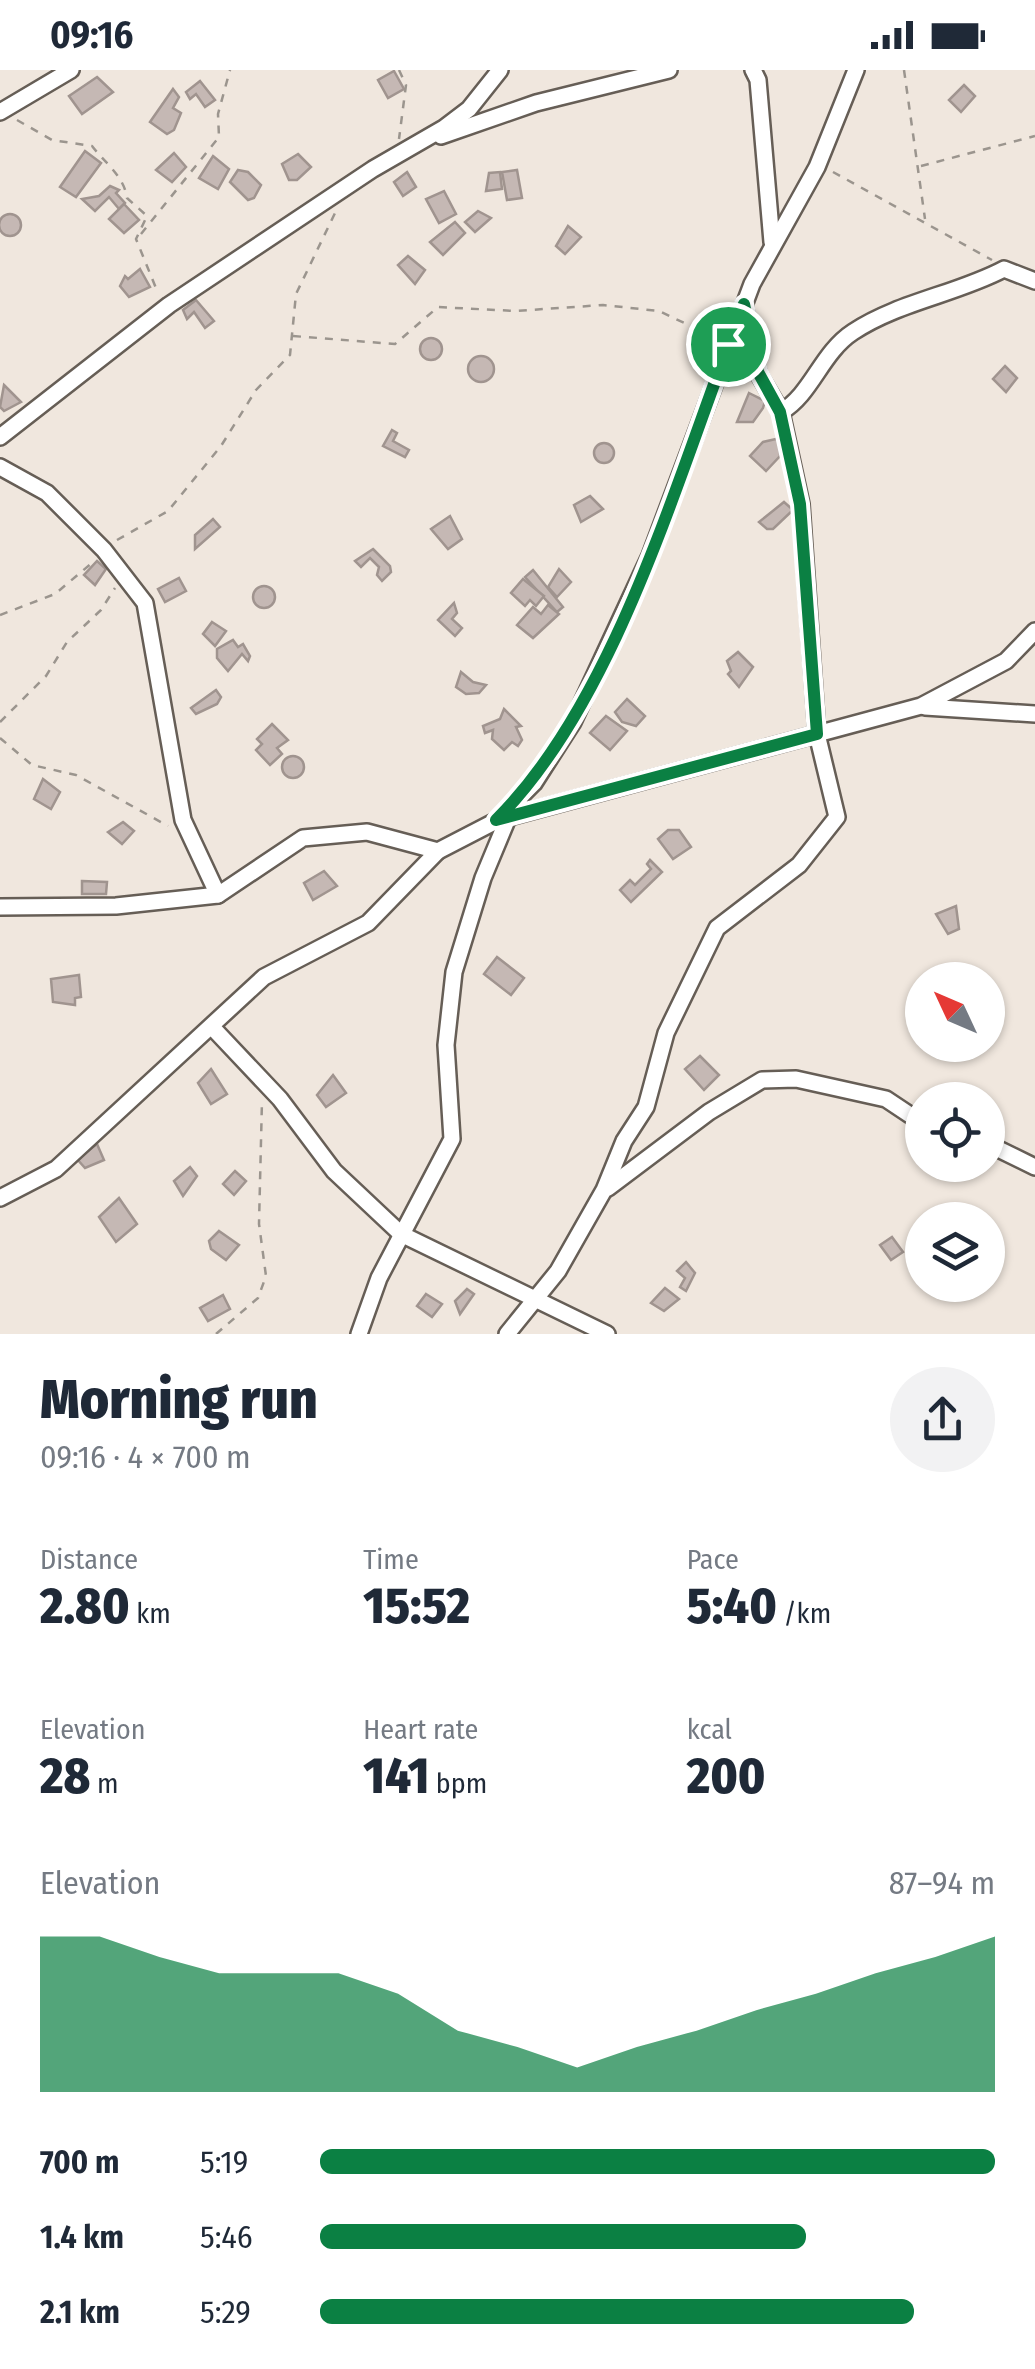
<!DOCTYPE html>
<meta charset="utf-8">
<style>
body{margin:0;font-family:"Fira Sans Condensed",sans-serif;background:#f2f2f3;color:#1f2937;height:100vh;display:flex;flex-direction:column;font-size:38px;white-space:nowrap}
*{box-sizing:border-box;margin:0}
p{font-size:32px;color:#747a83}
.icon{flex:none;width:55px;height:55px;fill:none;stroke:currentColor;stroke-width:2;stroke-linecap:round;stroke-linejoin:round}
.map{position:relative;height:1264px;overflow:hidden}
.details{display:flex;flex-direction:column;background:#fff;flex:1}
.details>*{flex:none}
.needle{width:65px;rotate:314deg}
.controls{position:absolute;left:905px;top:892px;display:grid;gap:20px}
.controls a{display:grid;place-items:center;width:100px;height:100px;border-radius:50%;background:#fff;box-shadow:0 2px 8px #0004;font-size:50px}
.pin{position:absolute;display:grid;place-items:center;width:85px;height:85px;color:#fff;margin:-42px;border:5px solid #fff;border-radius:50%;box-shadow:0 2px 10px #0007}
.round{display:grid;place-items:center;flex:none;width:105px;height:105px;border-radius:52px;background:#f2f2f3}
.head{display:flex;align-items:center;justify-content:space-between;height:170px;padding:0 40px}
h1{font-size:55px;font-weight:800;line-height:75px}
.stats{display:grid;grid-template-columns:repeat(3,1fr);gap:15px;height:170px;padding:10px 40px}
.stats div{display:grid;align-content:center}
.stats b{font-size:50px;font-weight:800}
.stats small{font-size:28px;font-weight:400}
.stats p{font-size:28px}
.chart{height:280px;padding:20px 40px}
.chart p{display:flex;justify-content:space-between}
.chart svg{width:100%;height:180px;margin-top:10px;fill:#0b8043;opacity:.7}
ul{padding:0 40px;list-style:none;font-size:32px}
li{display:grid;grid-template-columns:160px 120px 1fr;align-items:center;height:75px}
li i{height:25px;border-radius:12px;background:#0b8043}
.status{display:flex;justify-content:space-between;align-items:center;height:70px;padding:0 50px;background:#fff;direction:ltr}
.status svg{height:28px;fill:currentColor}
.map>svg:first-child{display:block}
.building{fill:#c5b8b4;stroke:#a0948f;stroke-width:2.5}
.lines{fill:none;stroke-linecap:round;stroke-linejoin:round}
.minor-casing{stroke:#665e56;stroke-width:20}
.path{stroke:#9b958e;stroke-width:2.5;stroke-dasharray:8 8;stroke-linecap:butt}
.minor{stroke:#fff;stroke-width:15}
.route-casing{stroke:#fff;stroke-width:20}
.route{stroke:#0b8043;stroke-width:12}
</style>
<div class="status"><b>09:16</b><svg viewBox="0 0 49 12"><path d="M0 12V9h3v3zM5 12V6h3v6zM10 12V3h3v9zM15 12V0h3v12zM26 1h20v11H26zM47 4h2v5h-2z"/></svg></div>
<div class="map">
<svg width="1035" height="1264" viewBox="0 0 1035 1264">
<rect width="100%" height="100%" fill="#f0e7de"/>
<g class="building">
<path d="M394,1L404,19L388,28L378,10Z"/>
<path d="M97,7L113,22L82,44L69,26Z"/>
<path d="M200,11L215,30L205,37L196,24L190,29L186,22Z"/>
<path d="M964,15L975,26L961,42L949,30Z"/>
<path d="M173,19L179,27L173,38L181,43L174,60L167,64L150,52Z"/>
<path d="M85,81L101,93L76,127L60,117Z"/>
<path d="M174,83L186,97L172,112L156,100Z"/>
<path d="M298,84L311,97L297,110H289L282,94Z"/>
<path d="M213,86L229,99L218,119L199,108Z"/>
<path d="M238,100L248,102L261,115L254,128L248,130L230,112Z"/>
<path d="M517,100L522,128L507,130L502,102Z"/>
<path d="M407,102L416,117L403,126L394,112Z"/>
<path d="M500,102L502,119L486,121L489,103Z"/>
<path d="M110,116L119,120L116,123L125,133L119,139L109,127L95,141L82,129L99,126Z"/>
<path d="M444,121L456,144L439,153L426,129Z"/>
<path d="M124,134L139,150L124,163L109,149Z"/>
<path d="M478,141L491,148L475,162L465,152Z"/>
<circle cx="10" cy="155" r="11"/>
<path d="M455,152L465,163L443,185L430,172Z"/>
<path d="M568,156L581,167L565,184L556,176Z"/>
<path d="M408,186L425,200L415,214L398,195Z"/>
<path d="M140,199L150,217L129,227L120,216L125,206L128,209Z"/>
<path d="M196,230L214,251L205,258L194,242L187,249L183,240Z"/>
<circle cx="431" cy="279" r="11"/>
<circle cx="481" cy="299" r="13"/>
<path d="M1005,296L1017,308L1006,322L993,309Z"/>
<path d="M4,315L21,332L4,341L0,337Z"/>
<path d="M749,323L765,331L763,338L753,352H737Z"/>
<path d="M392,360L397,363L393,371L409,380L405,387L383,376Z"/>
<path d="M780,368V386L766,401L750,386L763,372Z"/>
<circle cx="604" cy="383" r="10"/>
<path d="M590,426L603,439L581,452L574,435Z"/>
<path d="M784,432L793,440L773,459H767L759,452Z"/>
<path d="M450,446L462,469L448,479L431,459Z"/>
<path d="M213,449L220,457L195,479V465Z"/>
<path d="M373,479L390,496L391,502L382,511L377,505L379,497L370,488L361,497L355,491Z"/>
<path d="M97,491L106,499L95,515L84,505Z"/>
<path d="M559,499L571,512L557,527L548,517Z"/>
<path d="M533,500L563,537L557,542L525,507Z"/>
<path d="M179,508L186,521L165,532L158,519Z"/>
<path d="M523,509L544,526L536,536L530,530L525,536L511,523Z"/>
<circle cx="264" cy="527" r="11"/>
<path d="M454,533L457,543L452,549L462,558L455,566L438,550Z"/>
<path d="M548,535L559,544L533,568L517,555L533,537L541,544Z"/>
<path d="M212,552L226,561L215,576L203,564Z"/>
<path d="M233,570L238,577L243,574L250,586L248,591L242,584L228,601L217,588V579Z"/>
<path d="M738,582L753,597L739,617L728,604L731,601L727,591Z"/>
<path d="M461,602L473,612L486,615L479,623L466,624L456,617Z"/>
<path d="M216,620L221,627L217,634L196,644L191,638Z"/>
<path d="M627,629L645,646L636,656L622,652L615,642Z"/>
<path d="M504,639L521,656L516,657L522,670L518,676L512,672L504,680L492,669L493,660L485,663L483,656L500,649Z"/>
<path d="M606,646L627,661L610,680L590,663Z"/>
<path d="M272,654L288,670L277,678L282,684L270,695L256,680L262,674L257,669Z"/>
<circle cx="293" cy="697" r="11"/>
<path d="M43,709L60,722L51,739L34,729Z"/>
<path d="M123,752L134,761L122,774L108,762Z"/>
<path d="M668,760H679L691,777L673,789L658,769Z"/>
<path d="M650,790L662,802L631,832L620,820L630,810L635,815L651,799L647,794Z"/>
<path d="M324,801L337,816L313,830L304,813Z"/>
<path d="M82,811L107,812L106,824H82Z"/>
<path d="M956,836L959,859L948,864L936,844Z"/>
<path d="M497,887L524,908L511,925L484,904Z"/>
<path d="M79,905L81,927L75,928V935L53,932L51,909Z"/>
<path d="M700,986L719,1005L704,1020L685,999Z"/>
<path d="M211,999L227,1024L211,1034L198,1013Z"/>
<path d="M333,1005L346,1023L326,1037L317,1025Z"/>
<path d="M97,1074L104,1090L85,1098L77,1089Z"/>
<path d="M190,1097L197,1106L183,1126L174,1111Z"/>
<path d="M235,1101L246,1111L234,1125L223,1114Z"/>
<path d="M119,1128L137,1154L116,1172L99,1147Z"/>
<path d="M219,1161L239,1175L226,1190L211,1179L209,1171Z"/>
<path d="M892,1167L903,1182L891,1190L880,1175Z"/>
<path d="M686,1192L695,1203L686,1221L680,1217L685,1208L677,1201Z"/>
<path d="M665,1218L679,1229L664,1241L651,1233Z"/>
<path d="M467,1219L474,1224L460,1244L455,1231Z"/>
<path d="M426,1224L442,1234L432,1247L417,1236Z"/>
<path d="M223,1225L230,1239L208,1251L200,1238Z"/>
</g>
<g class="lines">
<g class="minor-casing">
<g id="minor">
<path d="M753,0L758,10L772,172"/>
<path d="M0,42L71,0"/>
<path d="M441,66L536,33L669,0"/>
<path d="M781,342C812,324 821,283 853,262C898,232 957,224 1004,199L1035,211"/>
<path d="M0,367L169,235L373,99L444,58L469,39L500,0"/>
<path d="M0,397L47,423L104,480L145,533L183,750L218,825"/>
<path d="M925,637L1035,644"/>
<path d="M498,750L921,636L1006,591L1035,561"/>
<path d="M0,837L116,836L218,825L303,768L367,762L438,781L496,751L534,713L573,652L650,486L752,214L817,97L856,0"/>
<path d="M212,957L280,1029L334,1101L401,1164L607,1264"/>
<path d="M988,1074L1035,1097"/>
<path d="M608,1118L709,1042L762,1010L796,1009L886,1029L922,1053"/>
<path d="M0,1128L56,1099L264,907L368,853L438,781"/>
<path d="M359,1264L379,1208L452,1069L446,975L454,902L483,808L508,748"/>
<path d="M507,1264L558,1201L604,1120L624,1071L646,1037L666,963L717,858L799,795L837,747L817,664L801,434L781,342L758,303L744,235"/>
</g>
</g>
<g class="path">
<path d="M399,0L406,15L399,69"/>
<path d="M904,0L925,149"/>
<path d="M17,50L52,70L92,76C105,93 124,106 127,128L147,146L136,169L158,223"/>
<path d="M921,96L1035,66"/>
<path d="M833,102L992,190"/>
<path d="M141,164L219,67L218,44L230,0"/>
<path d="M293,266L395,274L438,237L515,241L603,235L659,241L718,269"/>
<path d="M117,470L168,441L221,376L256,320L290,285L296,224L336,141"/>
<path d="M0,545L55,524L93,492"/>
<path d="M0,652L46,606L67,572L101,540L115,518"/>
<path d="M0,668L32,695L76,705L168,756"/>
<path d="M216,1264L258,1228L266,1206L259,1154L262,1030"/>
</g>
<use href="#minor" class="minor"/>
</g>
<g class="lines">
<g class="route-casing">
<path id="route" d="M744,234L758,302L780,342L800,434L817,664L496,750C619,628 680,396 744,234Z"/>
</g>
<use href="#route" class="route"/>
</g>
</svg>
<div class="controls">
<a><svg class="needle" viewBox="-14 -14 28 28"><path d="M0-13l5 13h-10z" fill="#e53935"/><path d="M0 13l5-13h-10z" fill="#747a83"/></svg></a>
<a><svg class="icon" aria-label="locate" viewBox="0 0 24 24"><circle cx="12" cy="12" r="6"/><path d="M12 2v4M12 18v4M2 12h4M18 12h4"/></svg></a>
<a><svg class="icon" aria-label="layers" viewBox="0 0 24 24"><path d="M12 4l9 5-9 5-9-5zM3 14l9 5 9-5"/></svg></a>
</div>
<div class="pin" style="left:728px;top:274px;background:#1e9e55"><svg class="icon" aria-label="arrive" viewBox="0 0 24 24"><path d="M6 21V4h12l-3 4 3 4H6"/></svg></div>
</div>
<section class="details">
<div class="head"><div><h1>Morning run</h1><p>09:16 · 4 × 700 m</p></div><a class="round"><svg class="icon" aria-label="share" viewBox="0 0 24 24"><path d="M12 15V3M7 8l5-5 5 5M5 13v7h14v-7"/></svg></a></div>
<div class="stats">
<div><p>Distance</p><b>2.80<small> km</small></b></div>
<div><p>Time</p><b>15:52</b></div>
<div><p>Pace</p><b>5:40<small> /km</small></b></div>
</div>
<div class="stats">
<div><p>Elevation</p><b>28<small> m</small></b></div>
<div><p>Heart rate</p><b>141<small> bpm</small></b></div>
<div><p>kcal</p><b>200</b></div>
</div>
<div class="chart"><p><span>Elevation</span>87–94 m</p>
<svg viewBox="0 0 160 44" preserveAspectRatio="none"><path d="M0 44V6L10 6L20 11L30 15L40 15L50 15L60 20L70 29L80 33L90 38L100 33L110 29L120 24L130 20L140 15L150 11L160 6V44z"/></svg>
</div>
<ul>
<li><b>700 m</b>5:19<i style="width:100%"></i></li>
<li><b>1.4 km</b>5:46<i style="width:72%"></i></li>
<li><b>2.1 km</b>5:29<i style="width:88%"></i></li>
</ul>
</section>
